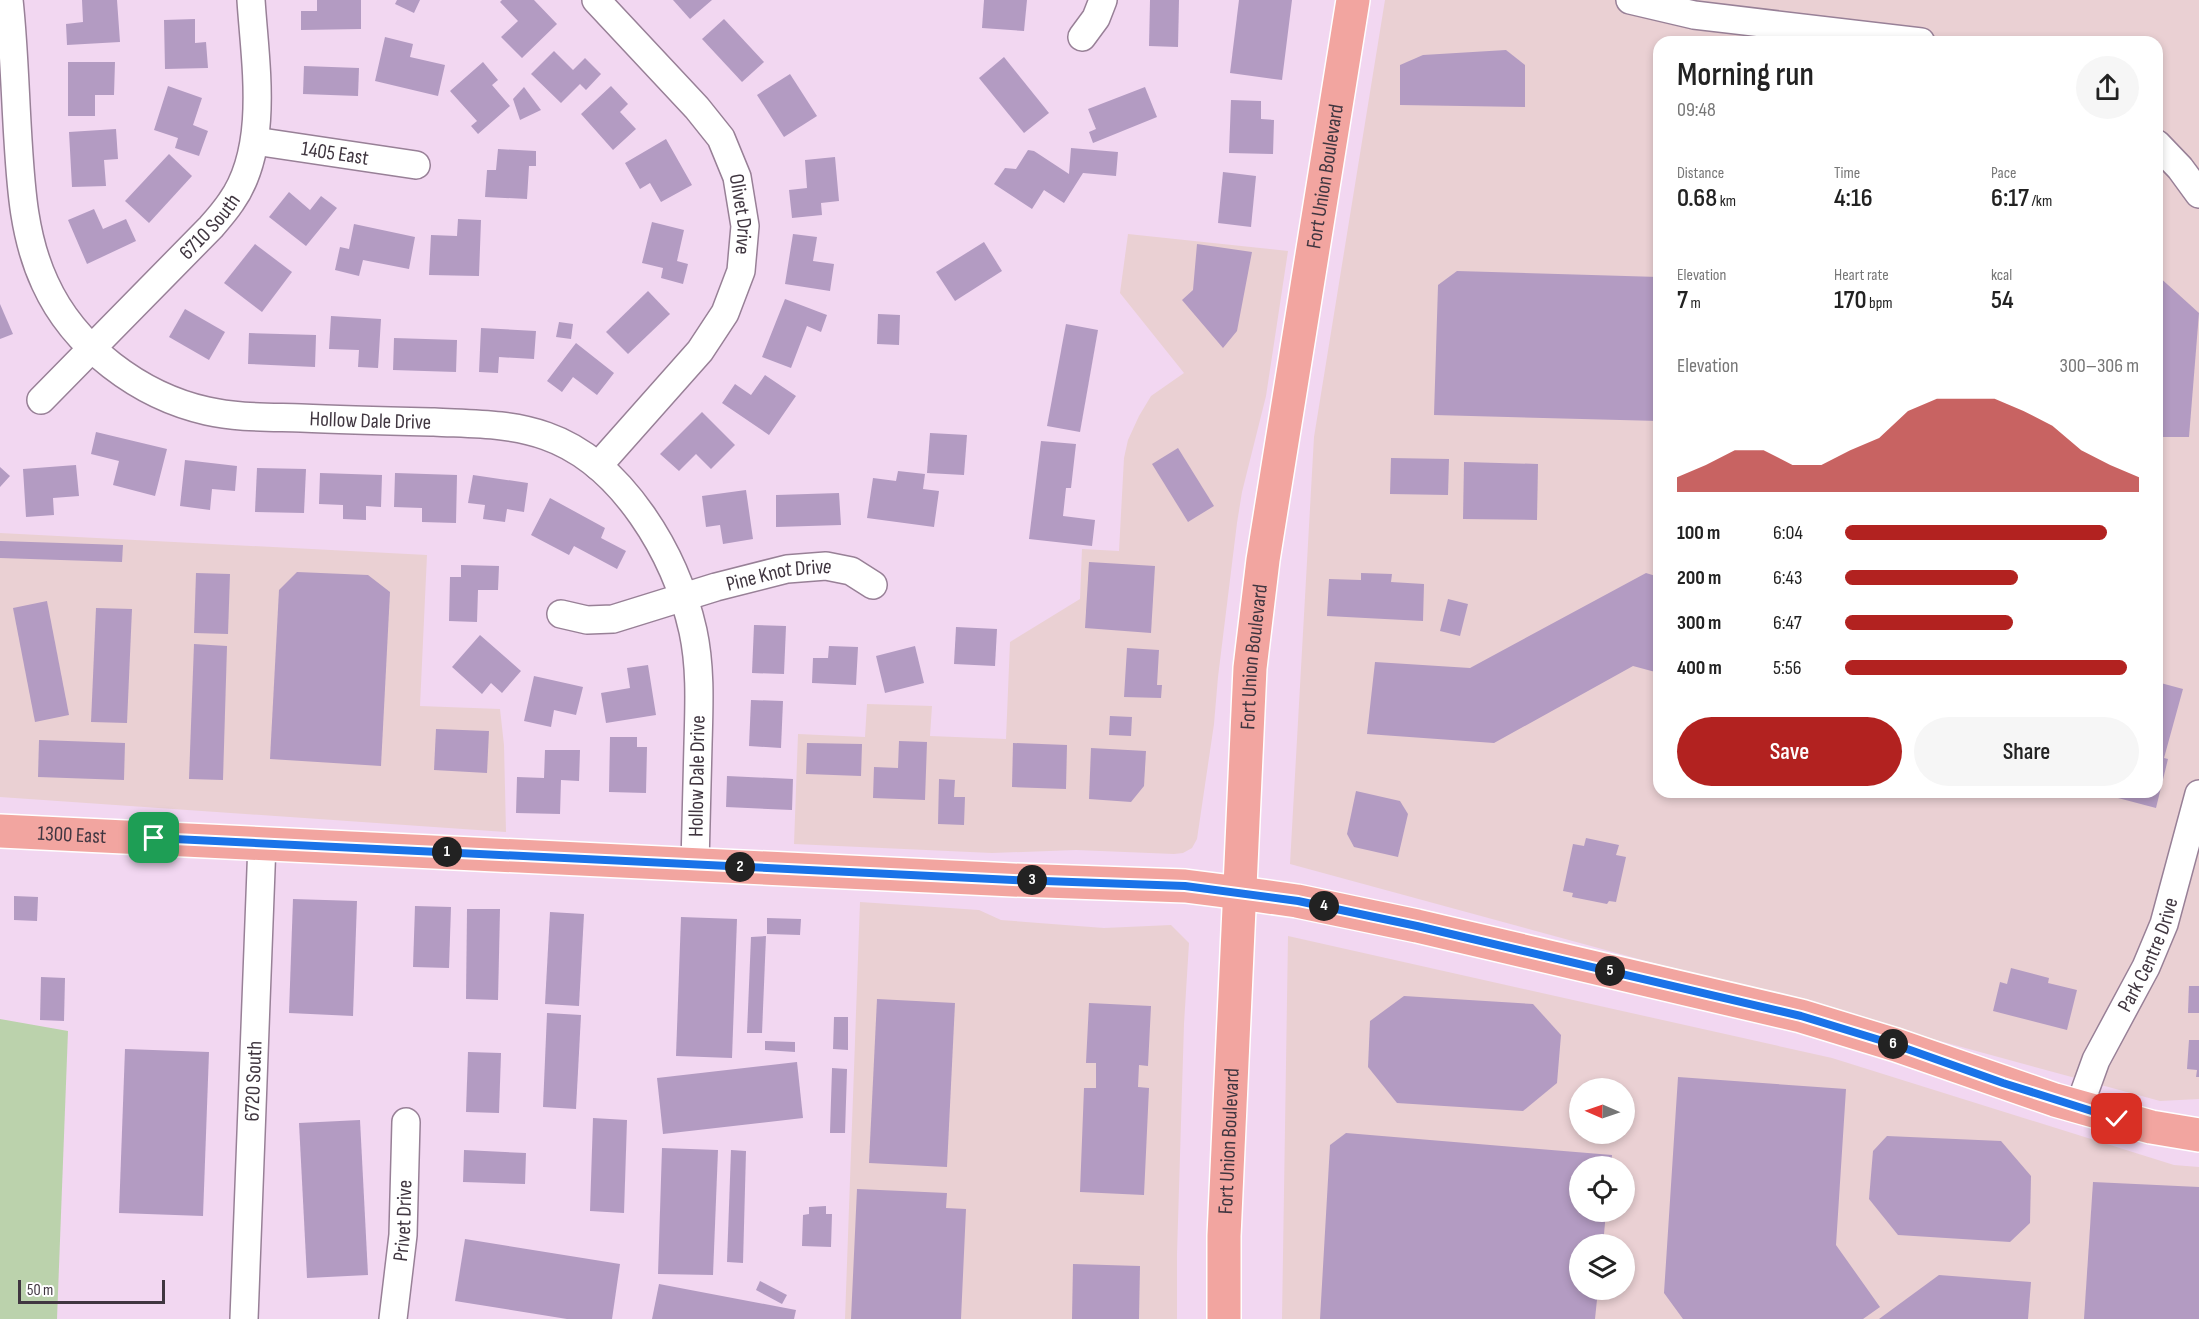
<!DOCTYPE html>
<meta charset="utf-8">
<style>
body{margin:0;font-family:"Sofia Sans Condensed",sans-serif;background:#f6f6f6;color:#222;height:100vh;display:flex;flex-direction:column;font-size:22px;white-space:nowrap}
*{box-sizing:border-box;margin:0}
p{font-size:20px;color:#767676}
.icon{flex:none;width:33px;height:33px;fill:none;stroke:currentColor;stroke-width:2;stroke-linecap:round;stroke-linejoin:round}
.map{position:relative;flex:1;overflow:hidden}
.sheet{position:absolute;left:1653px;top:36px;width:510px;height:762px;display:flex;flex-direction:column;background:#fff;border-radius:18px;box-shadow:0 3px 9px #0003}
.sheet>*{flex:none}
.needle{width:39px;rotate:272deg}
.fabs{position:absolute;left:1569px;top:1078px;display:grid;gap:12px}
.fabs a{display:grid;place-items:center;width:66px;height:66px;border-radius:50%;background:#fff;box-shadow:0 3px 9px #0003;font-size:30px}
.scale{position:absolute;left:18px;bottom:15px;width:147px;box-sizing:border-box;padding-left:6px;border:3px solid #403640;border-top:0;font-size:16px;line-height:21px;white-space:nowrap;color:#403640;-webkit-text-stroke:4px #fff;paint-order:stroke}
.pin{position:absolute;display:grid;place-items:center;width:51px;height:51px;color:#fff;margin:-26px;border-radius:12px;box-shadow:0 3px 9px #0006}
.km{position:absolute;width:30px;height:30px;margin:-15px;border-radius:50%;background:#222;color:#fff;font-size:16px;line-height:30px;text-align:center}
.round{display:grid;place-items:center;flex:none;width:63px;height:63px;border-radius:32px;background:#f6f6f6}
.summary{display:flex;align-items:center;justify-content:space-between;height:102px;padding:0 24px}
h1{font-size:33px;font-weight:600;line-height:45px}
.figures{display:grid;grid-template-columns:repeat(3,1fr);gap:9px;height:102px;padding:6px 24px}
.figures div{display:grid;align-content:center}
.figures b{font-size:26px;font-weight:600}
.figures small{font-size:16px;font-weight:400}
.figures p{font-size:16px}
.chart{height:168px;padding:12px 24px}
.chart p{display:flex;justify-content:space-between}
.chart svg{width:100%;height:108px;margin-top:6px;fill:#b22220;opacity:.7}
.button{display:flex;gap:12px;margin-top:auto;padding:12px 24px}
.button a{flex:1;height:69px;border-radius:36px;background:#b22220;color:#fff;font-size:24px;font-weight:600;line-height:69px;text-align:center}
.button a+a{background:#f6f6f6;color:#222}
ul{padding:0 24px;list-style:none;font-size:20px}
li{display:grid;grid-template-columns:96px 72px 1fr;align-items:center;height:45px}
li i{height:15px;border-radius:8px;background:#b22220}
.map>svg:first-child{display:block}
.commercial{fill:#ead0d3;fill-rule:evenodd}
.green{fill:#bbd2ac}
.building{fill:#b39bc2}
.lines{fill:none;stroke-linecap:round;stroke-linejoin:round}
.minor-casing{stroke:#988097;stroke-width:30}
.major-casing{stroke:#fff;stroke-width:36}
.minor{stroke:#fff;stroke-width:27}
.major{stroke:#f2a5a0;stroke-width:33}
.route-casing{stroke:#fff;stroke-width:12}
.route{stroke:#1a73e8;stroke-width:8}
.labels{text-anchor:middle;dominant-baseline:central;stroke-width:4.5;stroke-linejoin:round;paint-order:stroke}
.street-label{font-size:21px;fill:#403640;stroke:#fff}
</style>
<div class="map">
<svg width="2199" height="1319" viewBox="0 0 2199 1319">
<rect width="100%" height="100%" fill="#f2d7f1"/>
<g class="commercial">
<path d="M1385,0H2199V1099L2160,1101L1290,864L1314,437ZM1659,42H2157V792H1659Z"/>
<path d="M1128,234L1288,251L1266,396L1242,492L1237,523L1218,677L1214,724L1197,839L1192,848L1183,853L1174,854L1076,850L992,853L794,844L798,734L865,737L867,704L932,706L930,736L1006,739L1010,642L1080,599L1082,549L1119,551L1124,458L1128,440L1139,416L1151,396L1184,373L1120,293Z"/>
<path d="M0,533L427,555L420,706L500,709L504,745L506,832L0,797Z"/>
<path d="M860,902L979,910L1001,920L1104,928L1171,925L1189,943L1184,1024L1177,1254V1319H845Z"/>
<path d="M1288,936L1832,1058L2174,1165L2199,1167V1319H1282ZM1580,1089H1624V1134H1580ZM1580,1167H1624V1212H1580ZM1580,1245H1624V1290H1580Z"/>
</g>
<path class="green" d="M0,1019L68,1031L57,1319H0Z"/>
<g class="building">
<path d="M82,0H117L120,42L67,45L66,24L83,22Z"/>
<path d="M317,0H361V29L301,30V11H317Z"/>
<path d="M397,0H420L414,13L395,4Z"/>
<path d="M502,0H534L557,24L522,58L501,37L518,21L500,2Z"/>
<path d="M673,0H712L690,19Z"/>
<path d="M984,0H1027L1024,31L982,28Z"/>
<path d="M1150,0H1179L1178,47L1149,46Z"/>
<path d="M1239,0H1292L1282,80L1230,73Z"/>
<path d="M195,19V43L206,42L208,68L165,69L164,20Z"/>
<path d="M724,19L764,62L742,82L702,39Z"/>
<path d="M385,37L413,44L410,57L445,65L438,96L375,81Z"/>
<path d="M1506,50L1525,65V107L1400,105V65L1423,55Z"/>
<path d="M554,51L573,70L585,58L601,74L586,90L580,84L561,103L531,74Z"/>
<path d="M1004,57L1049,113L1024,133L979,78Z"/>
<path d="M68,62H115L114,95H95V116H68Z"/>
<path d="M483,62L498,80L492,85L510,106L478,134L471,126L477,121L450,91Z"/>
<path d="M304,66L359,68L358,96L303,94Z"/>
<path d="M790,74L817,116L784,137L757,95Z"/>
<path d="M168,86L202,98L193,125L208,131L199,156L175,148L178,138L154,130Z"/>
<path d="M611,86L628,104L620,112L636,129L613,150L581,114Z"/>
<path d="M524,87L541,110L520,120L513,99Z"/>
<path d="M1145,87L1157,117L1093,143L1089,132L1096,129L1088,109Z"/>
<path d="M1231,100L1261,101V119L1274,120L1273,154L1229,153Z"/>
<path d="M116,129L118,159L104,160L106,186L72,187L69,132Z"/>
<path d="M666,139L692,185L661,202L650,183L640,189L625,163Z"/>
<path d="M1071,148L1118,152L1116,176L1083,173L1064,203L1044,190L1032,209L994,184L1005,168L1016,169L1028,150L1034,151L1069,174Z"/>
<path d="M498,149L536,151V166H529L527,199L485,197L487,170H496Z"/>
<path d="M169,154L192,176L149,223L125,201Z"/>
<path d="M835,157L839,201L821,203L822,215L792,218L789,190L807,188L805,160Z"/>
<path d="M1223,172L1256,176L1251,227L1218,223Z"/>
<path d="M289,192L310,210L321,196L337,208L306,246L269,217Z"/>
<path d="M94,209L103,229L126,219L136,241L87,264L68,220Z"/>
<path d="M458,219L481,220L479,276L429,275L431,235L457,236Z"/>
<path d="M652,222L684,230L677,261L688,264L683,284L661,278L663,268L642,263Z"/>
<path d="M354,224L415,237L409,269L363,260L359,276L335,270L340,247L349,249Z"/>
<path d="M793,234L817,237L813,261L834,264L830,291L785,284Z"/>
<path d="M984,242L1002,271L955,301L936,272Z"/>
<path d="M255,244L292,272L262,312L224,283Z"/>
<path d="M1197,244L1252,252L1237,331L1223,348L1182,300L1193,290Z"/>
<path d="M1457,271L1659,277V421L1434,415L1438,285Z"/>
<path d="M2157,275L2199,313L2189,437H2157Z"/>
<path d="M648,291L670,314L628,354L606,332Z"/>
<path d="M785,299L827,315L821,332L807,326L791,368L762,357Z"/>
<path d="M0,304L13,334L0,339Z"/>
<path d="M185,309L225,332L209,360L169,337Z"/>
<path d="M878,314L900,315L899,345L877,344Z"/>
<path d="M331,316L381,319L378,368L358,367L359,350L329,349Z"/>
<path d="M559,322L573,324L571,339L556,337Z"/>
<path d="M1066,324L1098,330L1080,432L1047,426Z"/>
<path d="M481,328L536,331L534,359L499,357L498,373L479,372Z"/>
<path d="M249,333L316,335L315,367L248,364Z"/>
<path d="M394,338L457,340L456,372L393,370Z"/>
<path d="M576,343L614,373L597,395L573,377L562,392L547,381Z"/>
<path d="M765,375L796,396L769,435L722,403L735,384L751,395Z"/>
<path d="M702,412L735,445L711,469L696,454L679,471L660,454Z"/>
<path d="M96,432L167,449L155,496L113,485L119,461L91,454Z"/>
<path d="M930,433L967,435L964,475L927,473Z"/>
<path d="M1041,441L1076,444L1071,488H1066L1063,516L1095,520L1092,546L1029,539Z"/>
<path d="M1178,448L1214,506L1188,522L1152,464Z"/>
<path d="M1391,458L1449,459L1448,495L1390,494Z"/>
<path d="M185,460L237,466L235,491L212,489L210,510L180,506Z"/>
<path d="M1464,462L1538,464L1537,520L1463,519Z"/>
<path d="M76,465L79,496L53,498L54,515L26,517L23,469Z"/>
<path d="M0,467L10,476L0,487Z"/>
<path d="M257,468L306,469L304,513L255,512Z"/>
<path d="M898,471L925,474L923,489L939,491L934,527L867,518L873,478L896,481Z"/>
<path d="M320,473L382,475L381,507L366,506V520L343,519V505L319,504Z"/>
<path d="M395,473L457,475L456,523L422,522V508L394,507Z"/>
<path d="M473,475L528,483L524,512L507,509L505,522L483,519L485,505L468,503Z"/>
<path d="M746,490L753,539L723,544L720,525L706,527L702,496Z"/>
<path d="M839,493L841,525L776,527V495Z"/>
<path d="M550,498L605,528L601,538L626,551L617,569L574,546L569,555L531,535Z"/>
<path d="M0,541L123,545L122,562L0,558Z"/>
<path d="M1089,562L1155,566L1151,633L1085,628Z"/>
<path d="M461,565L499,566L498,590H478L477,622L449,621L450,577H461Z"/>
<path d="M297,572L368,575L390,592L381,766L270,759L279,590Z"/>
<path d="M196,573L230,574L228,634L194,633Z"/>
<path d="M1361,573L1392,574L1391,582L1424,584L1423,621L1327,616L1329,579L1361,580Z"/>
<path d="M1646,573L1659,577V673L1633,666L1494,743L1367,734L1375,662L1470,668Z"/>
<path d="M1448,599L1468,604L1460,636L1440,631Z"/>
<path d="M47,601L69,715L35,722L13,608Z"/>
<path d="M96,608L132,609L127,723L91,722Z"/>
<path d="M754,625L786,626L784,674L752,673Z"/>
<path d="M956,627L997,629L995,666L954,664Z"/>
<path d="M480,635L521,671L502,693L491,683L482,694L452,667Z"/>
<path d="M194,644L227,646L223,780L189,779Z"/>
<path d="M829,646L858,647L856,685L812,683L813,658H828Z"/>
<path d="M915,646L924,683L885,693L876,656Z"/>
<path d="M1127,648L1159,650L1157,685H1162L1161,698L1124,697Z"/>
<path d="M648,665L656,715L606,723L601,693L630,688L627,668Z"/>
<path d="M534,676L583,687L576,715L554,710L551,727L524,721Z"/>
<path d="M2157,682L2183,689L2164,758L2168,759L2156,808L2099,793L2157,792Z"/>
<path d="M751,700L783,701L781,748L749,746Z"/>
<path d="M1110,716L1132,717L1131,736L1109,735Z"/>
<path d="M436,729L489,731L487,773L434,770Z"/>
<path d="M610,737H637V747H647L646,793L609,792Z"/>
<path d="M39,740L125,743L124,780L38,777Z"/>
<path d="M899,741L927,742L925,800L873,798L874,767L898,768Z"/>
<path d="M807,743L862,744L861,776L806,774Z"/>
<path d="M1013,743L1067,745L1066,789L1012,787Z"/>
<path d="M1091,748L1146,751L1144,786L1131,802L1089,799Z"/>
<path d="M545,750H580L579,781L561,780L560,814L516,813L517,777L544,778Z"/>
<path d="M727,776L793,779L792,810L726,807Z"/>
<path d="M939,779L955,780L954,797H965L964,825L938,824Z"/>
<path d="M1356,791L1400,801L1408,814L1398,857L1354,847L1347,834Z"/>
<path d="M1586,838L1619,845L1616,855L1626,857L1616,902L1609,901L1607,904L1572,897L1573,893L1563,891L1573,844L1584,846Z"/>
<path d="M14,896L38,897L37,921L14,920Z"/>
<path d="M293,899L357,901L353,1016L289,1013Z"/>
<path d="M415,906L451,907L449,968L413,967Z"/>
<path d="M467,909H500L498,1000L466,999Z"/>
<path d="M550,912L584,914L579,1006L545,1004Z"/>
<path d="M681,917L737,919L732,1058L676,1056Z"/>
<path d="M767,918L801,919L800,935L767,934Z"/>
<path d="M766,936L762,1033H747L751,937Z"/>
<path d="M2011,968L2049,978L2048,983L2077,990L2067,1030L1993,1011L2000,982L2007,984Z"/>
<path d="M41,977L65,978L64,1021L40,1020Z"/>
<path d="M2189,986H2199V1013H2188Z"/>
<path d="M1404,996L1533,1004L1561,1035L1557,1083L1523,1111L1397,1103L1368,1067L1370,1021Z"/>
<path d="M877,999L955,1003L947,1167L869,1163Z"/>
<path d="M1089,1003L1151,1006L1148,1066L1139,1065L1138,1087L1149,1088L1144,1195L1080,1192L1084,1088H1096V1063H1086Z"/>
<path d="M547,1013L581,1015L576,1109L543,1107Z"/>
<path d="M834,1017H848V1050L833,1049Z"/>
<path d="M2189,1040H2199V1077H2196L2197,1070L2187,1069Z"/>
<path d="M765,1041L795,1042V1052L765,1050Z"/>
<path d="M125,1049L209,1052L203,1216L119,1213Z"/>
<path d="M468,1052L501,1053L499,1113L466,1112Z"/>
<path d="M797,1062L803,1118L663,1134L657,1078Z"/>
<path d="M832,1068L847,1069L845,1133H830Z"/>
<path d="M1678,1077L1846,1089L1836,1245L1880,1307L1863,1319H1683L1664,1293Z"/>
<path d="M593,1118L627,1120L624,1213L590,1211Z"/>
<path d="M360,1120L368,1275L307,1278L299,1123Z"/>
<path d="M1346,1133L1612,1155L1611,1167H1580V1212H1606L1603,1245H1580V1290H1598L1595,1319H1320L1330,1145Z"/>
<path d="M1887,1136L2001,1141L2031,1176L2030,1223L2010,1242L1898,1235L1869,1199L1873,1151Z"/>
<path d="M662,1148L718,1150L713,1275L658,1274Z"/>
<path d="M464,1150L526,1153L525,1184L463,1182Z"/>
<path d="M731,1150L746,1151L743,1263L727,1262Z"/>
<path d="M2093,1182L2199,1187V1319H2084Z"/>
<path d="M857,1189L947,1193L946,1208L966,1209L961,1319H851Z"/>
<path d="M826,1206V1214H832L831,1247L802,1246L803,1215L809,1214V1207Z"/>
<path d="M465,1239L620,1264L612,1319H567L455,1301Z"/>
<path d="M1073,1264L1140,1266L1139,1319H1072Z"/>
<path d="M1939,1275L2031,1282L2028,1319H1879Z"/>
<path d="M760,1281L787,1295L782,1304L756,1290Z"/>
<path d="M659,1284L796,1310L794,1319H652Z"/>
</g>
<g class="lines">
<g class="minor-casing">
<g id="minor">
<path id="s1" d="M9,0C14,46 15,93 18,140C21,189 24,238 45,283C74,347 140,396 207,411C237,418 270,417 301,418C345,420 390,421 434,422C472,424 510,423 546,436C623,463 676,555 693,631C701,668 699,707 698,744C697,784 696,824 695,864"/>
<path id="s2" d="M596,0L697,108L721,138L737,177L745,226L741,271L725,313L700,351L598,466"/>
<path d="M1630,0L1694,15L1921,42"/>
<path d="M1082,37L1096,18L1103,0"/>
<path id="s3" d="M255,141L416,165"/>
<path d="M2157,144L2180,168L2199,194"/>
<path id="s4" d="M41,400L211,227C218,219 225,211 231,202C270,147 255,63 251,0"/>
<path id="s5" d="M561,614L587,620L613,619L716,587L787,569L826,566L851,571L873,585"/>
<path id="s6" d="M2079,1107L2096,1060L2146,967L2164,924L2199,794"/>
<path id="s7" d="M244,1319L262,843"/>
<path id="s8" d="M393,1319L403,1235L406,1122"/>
</g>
</g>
<g class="major-casing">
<g id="major">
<path id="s9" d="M0,831L1013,880L1185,886L1240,893L1297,901L1417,926L1801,1016L1896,1045L2055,1100L2151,1127L2199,1135"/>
<path id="s10" d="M1224,1319V1236L1250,668L1263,560L1353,0"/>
</g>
</g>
<use href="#minor" class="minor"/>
<use href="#major" class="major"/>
</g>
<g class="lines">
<g class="route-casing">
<path id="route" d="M154,838L1013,880L1185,886L1298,901L1417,926L1801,1016L1896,1045L2003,1083L2117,1119"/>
</g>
<use href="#route" class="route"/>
</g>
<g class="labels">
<g class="street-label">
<text stroke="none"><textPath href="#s3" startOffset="81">1405 East</textPath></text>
<text stroke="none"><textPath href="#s10" startOffset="1149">Fort Union Boulevard</textPath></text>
<text stroke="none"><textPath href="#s2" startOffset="266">Olivet Drive</textPath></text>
<text stroke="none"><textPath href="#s4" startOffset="242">6710 South</textPath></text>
<text stroke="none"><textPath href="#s1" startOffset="664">Hollow Dale Drive</textPath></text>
<text stroke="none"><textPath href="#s5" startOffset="225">Pine Knot Drive</textPath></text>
<text stroke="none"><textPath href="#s10" startOffset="663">Fort Union Boulevard</textPath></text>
<text transform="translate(697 776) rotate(-89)">Hollow Dale Drive</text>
<text stroke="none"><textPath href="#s9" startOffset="72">1300 East</textPath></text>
<text stroke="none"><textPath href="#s6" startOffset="168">Park Centre Drive</textPath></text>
<text stroke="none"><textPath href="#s7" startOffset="238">6720 South</textPath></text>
<text stroke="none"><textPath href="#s10" startOffset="178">Fort Union Boulevard</textPath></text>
<text stroke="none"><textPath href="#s8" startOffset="99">Privet Drive</textPath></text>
</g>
</g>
</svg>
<div class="fabs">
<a><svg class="needle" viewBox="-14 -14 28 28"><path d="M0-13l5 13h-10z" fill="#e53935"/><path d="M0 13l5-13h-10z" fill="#767676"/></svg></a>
<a><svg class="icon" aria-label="locate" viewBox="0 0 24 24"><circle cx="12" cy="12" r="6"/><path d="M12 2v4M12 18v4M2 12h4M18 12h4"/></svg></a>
<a><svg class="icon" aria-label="layers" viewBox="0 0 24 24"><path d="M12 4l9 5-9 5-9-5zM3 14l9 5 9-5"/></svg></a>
</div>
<div class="scale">50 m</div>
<div class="pin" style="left:154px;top:838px;background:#1e9e55"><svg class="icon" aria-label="arrive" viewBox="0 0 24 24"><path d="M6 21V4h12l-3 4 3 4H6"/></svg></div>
<div class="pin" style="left:2117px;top:1119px;background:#d93025"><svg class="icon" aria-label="check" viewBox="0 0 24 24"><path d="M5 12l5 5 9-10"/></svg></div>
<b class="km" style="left:447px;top:852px">1</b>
<b class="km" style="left:740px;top:867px">2</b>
<b class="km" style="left:1032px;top:880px">3</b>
<b class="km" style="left:1324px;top:906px">4</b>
<b class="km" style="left:1610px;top:971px">5</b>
<b class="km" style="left:1893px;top:1044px">6</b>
<section class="sheet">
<div class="summary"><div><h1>Morning run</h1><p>09:48</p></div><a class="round"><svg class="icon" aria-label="share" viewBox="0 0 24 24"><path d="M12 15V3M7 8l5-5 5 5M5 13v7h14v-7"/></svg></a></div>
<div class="figures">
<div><p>Distance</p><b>0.68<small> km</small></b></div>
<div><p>Time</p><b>4:16</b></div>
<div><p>Pace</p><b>6:17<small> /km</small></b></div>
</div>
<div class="figures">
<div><p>Elevation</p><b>7<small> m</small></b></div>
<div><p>Heart rate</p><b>170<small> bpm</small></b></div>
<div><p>kcal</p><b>54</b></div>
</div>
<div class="chart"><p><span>Elevation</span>300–306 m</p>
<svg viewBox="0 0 160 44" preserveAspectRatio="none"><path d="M0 44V38L10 33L20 27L30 27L40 33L50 33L60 27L70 22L80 11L90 6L100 6L110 6L120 11L130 17L140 27L150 33L160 38V44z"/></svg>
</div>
<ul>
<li><b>100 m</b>6:04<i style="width:89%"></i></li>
<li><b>200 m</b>6:43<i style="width:59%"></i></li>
<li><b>300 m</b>6:47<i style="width:57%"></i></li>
<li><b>400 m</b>5:56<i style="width:96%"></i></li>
</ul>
<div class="button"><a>Save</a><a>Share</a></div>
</section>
</div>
